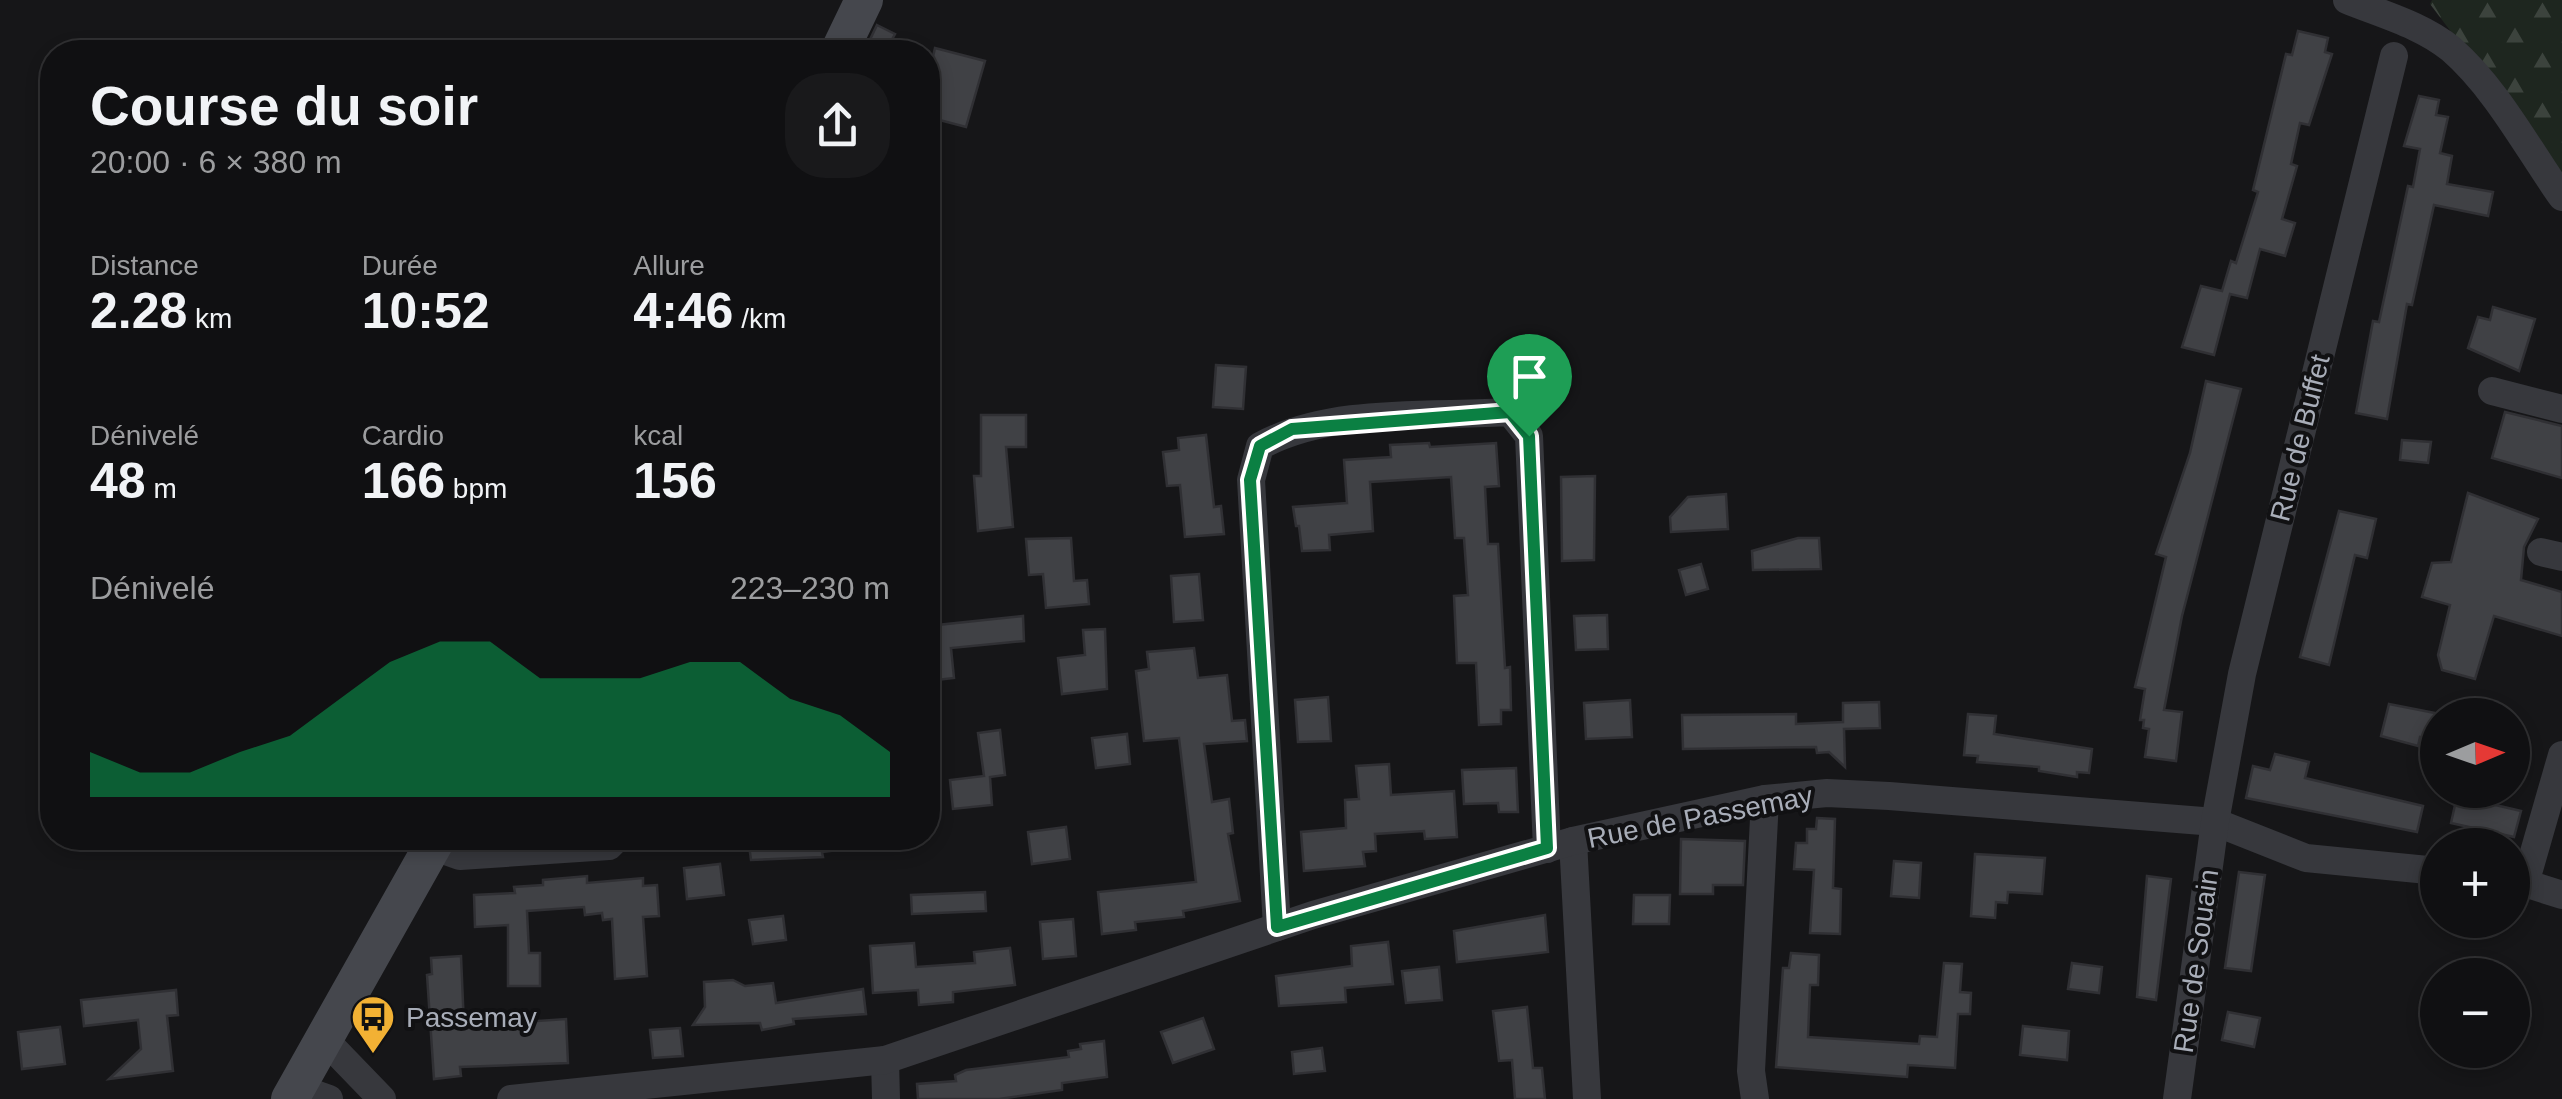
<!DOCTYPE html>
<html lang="fr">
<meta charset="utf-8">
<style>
body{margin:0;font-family:Helvetica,sans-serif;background:#19191b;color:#f1f3f6;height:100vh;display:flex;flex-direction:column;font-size:38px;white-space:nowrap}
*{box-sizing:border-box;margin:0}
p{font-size:32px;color:#9c9d9f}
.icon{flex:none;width:55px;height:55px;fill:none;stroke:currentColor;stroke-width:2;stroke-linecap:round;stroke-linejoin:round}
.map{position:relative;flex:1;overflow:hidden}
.panel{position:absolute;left:40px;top:40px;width:900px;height:810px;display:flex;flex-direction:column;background:#101012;border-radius:40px;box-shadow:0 5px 15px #0003,0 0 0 2px #303032}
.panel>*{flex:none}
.needle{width:65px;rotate:88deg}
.tools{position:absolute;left:2420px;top:698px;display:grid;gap:20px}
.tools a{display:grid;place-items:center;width:110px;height:110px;border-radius:50%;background:#101012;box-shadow:0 5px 15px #0003,0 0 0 2px #303032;font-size:50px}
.pin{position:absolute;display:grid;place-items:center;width:85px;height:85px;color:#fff;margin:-102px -42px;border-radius:50% 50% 50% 0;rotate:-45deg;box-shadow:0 0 10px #0007}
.pin .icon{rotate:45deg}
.round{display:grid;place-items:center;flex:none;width:105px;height:105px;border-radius:40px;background:#19191b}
.head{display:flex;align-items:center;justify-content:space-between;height:170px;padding:0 50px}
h1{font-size:55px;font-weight:700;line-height:75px}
.metrics{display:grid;grid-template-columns:repeat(3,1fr);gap:15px;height:170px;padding:10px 50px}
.metrics div{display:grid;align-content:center}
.metrics b{font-size:50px;font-weight:700}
.metrics small{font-size:28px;font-weight:400}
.metrics p{font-size:28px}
.chart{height:280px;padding:20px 50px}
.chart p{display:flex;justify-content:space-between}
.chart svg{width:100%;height:180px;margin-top:10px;fill:#0b8043;opacity:.7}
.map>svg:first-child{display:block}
.forest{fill:url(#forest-firs)}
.building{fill:#404145;stroke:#303034;stroke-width:2.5}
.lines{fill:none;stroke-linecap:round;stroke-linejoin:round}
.street{stroke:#37383d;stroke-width:28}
.secondary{stroke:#45474d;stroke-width:38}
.route-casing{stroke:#fff;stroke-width:20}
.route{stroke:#0b8043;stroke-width:12}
.labels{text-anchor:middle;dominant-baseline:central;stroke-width:8;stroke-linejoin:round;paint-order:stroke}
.street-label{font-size:28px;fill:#a8adb8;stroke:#111113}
.poi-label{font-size:28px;fill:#a8adb8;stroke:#111113;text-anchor:start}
</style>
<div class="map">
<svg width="2562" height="1099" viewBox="0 0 2562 1099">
<defs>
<pattern id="forest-firs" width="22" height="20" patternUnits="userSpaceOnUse" patternTransform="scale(2.5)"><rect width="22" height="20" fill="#1e261f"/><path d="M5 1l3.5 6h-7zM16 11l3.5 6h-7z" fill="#3c433d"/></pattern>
</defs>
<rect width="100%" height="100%" fill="#161618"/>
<path class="forest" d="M2432,0H2562V178L2430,4Z"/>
<g class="building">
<path d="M877,25L895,34L885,52H864Z"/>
<path d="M2298,31L2328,38L2325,52L2332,54L2309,125L2300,123L2291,164L2297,166L2282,219L2295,223L2285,256L2260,249L2247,298L2230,294L2214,355L2182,347L2201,286L2222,291L2231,261L2236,263L2258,192L2253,190L2286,54L2292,55Z"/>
<path d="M935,48L985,61L966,127L928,117V78Z"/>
<path d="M2419,96L2439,100L2436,115L2448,117L2440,153L2452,156L2447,184L2493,192L2488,216L2434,205L2412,305L2407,304L2387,419L2356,413L2373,321L2379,322L2408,186L2413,187L2420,149L2404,146Z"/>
<path d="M2493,307L2535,319L2519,371L2468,348L2478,317L2490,320Z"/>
<path d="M1216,365L1246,367L1243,409L1213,407Z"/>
<path d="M2206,381L2241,389L2182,616L2164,710L2182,712L2176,761L2145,757L2149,729L2143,728L2144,720H2140L2145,689L2135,687L2166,557L2156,554L2190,453Z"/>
<path d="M2505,412L2562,426V478L2492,458Z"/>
<path d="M981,415H1026V447H1006L1013,527L978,531L974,476H981Z"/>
<path d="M1206,435L1214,507L1221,506L1224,534L1185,537L1180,485L1167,486L1163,452L1179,450L1178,438Z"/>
<path d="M2402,440L2431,442L2428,463L2400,460Z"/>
<path d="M1429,443L1430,447L1496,443L1499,486L1485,487L1488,544H1498L1505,668L1510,667L1511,710H1501V724L1479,725L1476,663H1457L1454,596L1468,595L1464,538H1455L1451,477L1370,482L1373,531L1329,535L1330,550L1302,551L1299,526H1296L1293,507L1347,503L1344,460L1391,457L1390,445Z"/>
<path d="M1595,476L1594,560L1562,561L1561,477Z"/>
<path d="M2468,493L2538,519L2524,547L2521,580L2562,592V636L2494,616L2475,679L2442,670L2438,655L2450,605L2422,597L2432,563L2451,562Z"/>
<path d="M1726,494L1728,529L1671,532L1670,517L1688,497Z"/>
<path d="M2339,511L2376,519L2367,558L2355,555L2329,665L2300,657Z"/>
<path d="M1071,538L1074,581L1087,580L1089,604L1046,608L1043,574L1029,575L1026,539Z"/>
<path d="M1798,538H1819L1821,569L1753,570L1752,551Z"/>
<path d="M1701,564L1708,589L1686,595L1679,570Z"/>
<path d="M1199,574L1203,620L1174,622L1171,576Z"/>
<path d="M1607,615L1608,649L1576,650L1574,616Z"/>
<path d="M1023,616L1024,641L951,648L954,678L928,681V626Z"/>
<path d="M1105,629L1107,689L1062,694L1058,658L1085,655L1083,630Z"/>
<path d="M1194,648L1198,678L1227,675L1232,721L1245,720L1247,741L1204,744L1212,802L1229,799L1233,833L1228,834L1240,901L1183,911L1184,917L1135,922L1136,930L1102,934L1098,892L1196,882L1179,738L1144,741L1136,671L1149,669L1147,652Z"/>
<path d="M1328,697L1331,741L1298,742L1295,700Z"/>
<path d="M1630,700L1632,737L1586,739L1584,703Z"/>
<path d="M1879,702L1880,728L1844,729L1845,767L1829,752L1817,753L1816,747L1683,749L1682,715L1796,714V724L1843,722V703Z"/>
<path d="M2389,704L2440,714L2433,741L2420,737L2418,746L2381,736Z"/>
<path d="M1968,714L1996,716L1994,734L2092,749L2089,773L2077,772V777L2039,771V767L1977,762L1978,756L1964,755Z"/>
<path d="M1000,730L1005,775L990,777L992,805L953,809L950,780L984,776L978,733Z"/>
<path d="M1127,734L1130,764L1096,768L1092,738Z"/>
<path d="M2275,754L2309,762L2305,778L2423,806L2417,832L2246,798L2253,766L2270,770Z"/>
<path d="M1389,764L1391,795L1454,791L1457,837L1425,839L1424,831L1375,834L1376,851L1363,852L1365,866L1304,871L1301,832L1346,828L1345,800L1359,799L1356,766Z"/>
<path d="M1516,768L1518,812H1499L1498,803L1464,804L1462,770Z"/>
<path d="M2457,796L2521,811L2514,837L2451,823Z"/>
<path d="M1817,818L1835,819L1833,888L1841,889L1840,934L1810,933L1814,870L1794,869L1796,843H1807V829H1816Z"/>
<path d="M1066,827L1070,859L1032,864L1028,832Z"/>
<path d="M748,838H831V851L822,852L823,857L751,860Z"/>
<path d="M1681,839L1745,841L1743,885H1713V894H1680Z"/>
<path d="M1975,854L2045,858L2042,894L2008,892L2007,903L1996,902L1995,918L1971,916Z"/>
<path d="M1894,861L1921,863L1919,898L1891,896Z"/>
<path d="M720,864L724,895L687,899L684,868Z"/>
<path d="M2239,872L2265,875L2251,971L2225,968Z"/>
<path d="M587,876V883L643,878V886L657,885L659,916L643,917L647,976L615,979L612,919L603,920L602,913L585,915L584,907L527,911L529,953H540V986H508V925L475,927L474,895L515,893L514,887L543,885V880Z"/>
<path d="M2147,876L2171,879L2156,1000L2137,997Z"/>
<path d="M985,892L986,911L912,914L911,895Z"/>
<path d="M1634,895H1670L1669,924H1633Z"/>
<path d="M1545,915L1548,952L1457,962L1454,931Z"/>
<path d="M783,916L786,940L753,944L749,920Z"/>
<path d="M1073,919L1076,956L1043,959L1040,922Z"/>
<path d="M1388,942L1393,984L1345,988L1346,1002L1279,1006L1276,976L1352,966L1351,946Z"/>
<path d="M914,943L916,967L975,963L974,952L1010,948L1015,985L953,992V1002L919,1005L918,990L873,993L870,946Z"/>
<path d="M1791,953L1819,955L1818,985H1810L1808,1037L1919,1044L1920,1036L1937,1037L1944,963L1962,964L1960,992L1971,993L1970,1014H1958L1955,1068L1908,1065L1907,1077L1776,1067L1783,968H1789Z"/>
<path d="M461,956L464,1026L566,1019L568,1063L460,1067L461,1076L434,1079L427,975L432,974L431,958Z"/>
<path d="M2072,963L2102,967L2099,993L2068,989Z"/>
<path d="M1439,967L1442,1000L1406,1003L1402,971Z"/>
<path d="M733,980L745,986L773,983L776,1003L863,989L866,1014L793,1019L794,1024L762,1030L760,1023L693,1025L705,1007L704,982Z"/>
<path d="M176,990L178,1015L167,1016L173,1071L109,1079L141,1049L138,1020L84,1026L81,1000Z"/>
<path d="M1527,1007L1533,1068H1542L1545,1099H1515L1512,1060L1499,1061L1493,1011Z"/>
<path d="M2228,1012L2260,1018L2254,1047L2222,1040Z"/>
<path d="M1203,1018L1214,1049L1173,1063L1161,1032Z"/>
<path d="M2023,1026L2069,1031L2067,1060L2020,1055Z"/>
<path d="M60,1027L65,1064L22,1069L18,1032Z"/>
<path d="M680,1028L683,1056L653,1058L650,1030Z"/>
<path d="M1104,1041L1107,1077L1062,1083V1090L999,1099H918L917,1084L956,1081L955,1075L966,1070L1069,1057L1068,1051L1081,1049L1080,1044Z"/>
<path d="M1322,1048L1325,1071L1294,1074L1292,1052Z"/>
</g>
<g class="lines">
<g class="street">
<path d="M2347,0C2381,14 2422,25 2451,49C2496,88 2528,149 2562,197"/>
<path d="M2492,391L2562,409"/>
<path d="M2541,552L2562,557"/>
<path d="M1573,841L1587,1099"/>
<path d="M432,846L460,856L609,846L617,838"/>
<path d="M2512,879L2562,895"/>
<path d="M2526,880L2562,755"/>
<path d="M1277,927L1251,480L1260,446C1332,407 1430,417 1510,412L1529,436L1547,849"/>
<path d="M325,1040L382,1099"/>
<path d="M885,1060L886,1099"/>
<path d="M298,1088L329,1099"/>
<path d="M511,1099L885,1060L1313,915L1573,841L1765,799L1827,793L1889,796L2215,822L2306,858L2438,871"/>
<path d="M1755,1099L1751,1071L1765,799"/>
<path d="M2177,1099L2215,822L2242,674L2394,56"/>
</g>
<g class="secondary">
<path d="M839,52L864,0"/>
<path d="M290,1099L437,838"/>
</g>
</g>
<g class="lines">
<g class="route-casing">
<path id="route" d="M1510,412L1529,436L1547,848L1277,927L1250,480L1260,446L1292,429Z"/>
</g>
<use href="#route" class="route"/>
</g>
<defs>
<g id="bus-pin" transform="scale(2.25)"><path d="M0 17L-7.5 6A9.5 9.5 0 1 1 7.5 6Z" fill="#f2b134" stroke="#111113"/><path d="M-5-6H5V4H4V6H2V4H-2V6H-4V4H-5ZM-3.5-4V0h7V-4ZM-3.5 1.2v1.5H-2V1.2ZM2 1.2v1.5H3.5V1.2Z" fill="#111"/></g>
</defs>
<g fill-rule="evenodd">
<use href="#bus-pin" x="373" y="1017"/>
</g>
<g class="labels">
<g class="street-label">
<text transform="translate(2300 438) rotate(-76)">Rue de Buffet</text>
<text transform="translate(1700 817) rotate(-11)">Rue de Passemay</text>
<text transform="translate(2196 961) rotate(-82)">Rue de Souain</text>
</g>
<g class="poi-label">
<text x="406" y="1017">Passemay</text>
</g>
</g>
</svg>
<div class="tools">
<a><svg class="needle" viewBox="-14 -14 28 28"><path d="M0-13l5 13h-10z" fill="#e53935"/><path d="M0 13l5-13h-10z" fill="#9c9d9f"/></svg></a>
<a>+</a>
<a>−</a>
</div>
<div class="pin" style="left:1529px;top:436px;background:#1e9e55"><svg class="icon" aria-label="arrive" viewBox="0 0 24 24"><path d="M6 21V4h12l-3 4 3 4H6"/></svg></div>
<section class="panel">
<div class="head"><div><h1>Course du soir</h1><p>20:00 · 6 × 380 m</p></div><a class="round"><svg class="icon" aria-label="share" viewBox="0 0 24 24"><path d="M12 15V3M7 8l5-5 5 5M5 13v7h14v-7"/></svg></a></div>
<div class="metrics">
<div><p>Distance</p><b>2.28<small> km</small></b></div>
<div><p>Durée</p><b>10:52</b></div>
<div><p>Allure</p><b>4:46<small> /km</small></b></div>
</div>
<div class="metrics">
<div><p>Dénivelé</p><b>48<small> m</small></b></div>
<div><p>Cardio</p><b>166<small> bpm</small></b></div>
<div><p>kcal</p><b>156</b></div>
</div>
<div class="chart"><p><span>Dénivelé</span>223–230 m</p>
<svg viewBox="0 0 160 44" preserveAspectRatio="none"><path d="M0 44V33L10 38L20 38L30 33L40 29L50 20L60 11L70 6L80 6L90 15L100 15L110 15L120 11L130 11L140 20L150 24L160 33V44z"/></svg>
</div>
</section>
</div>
